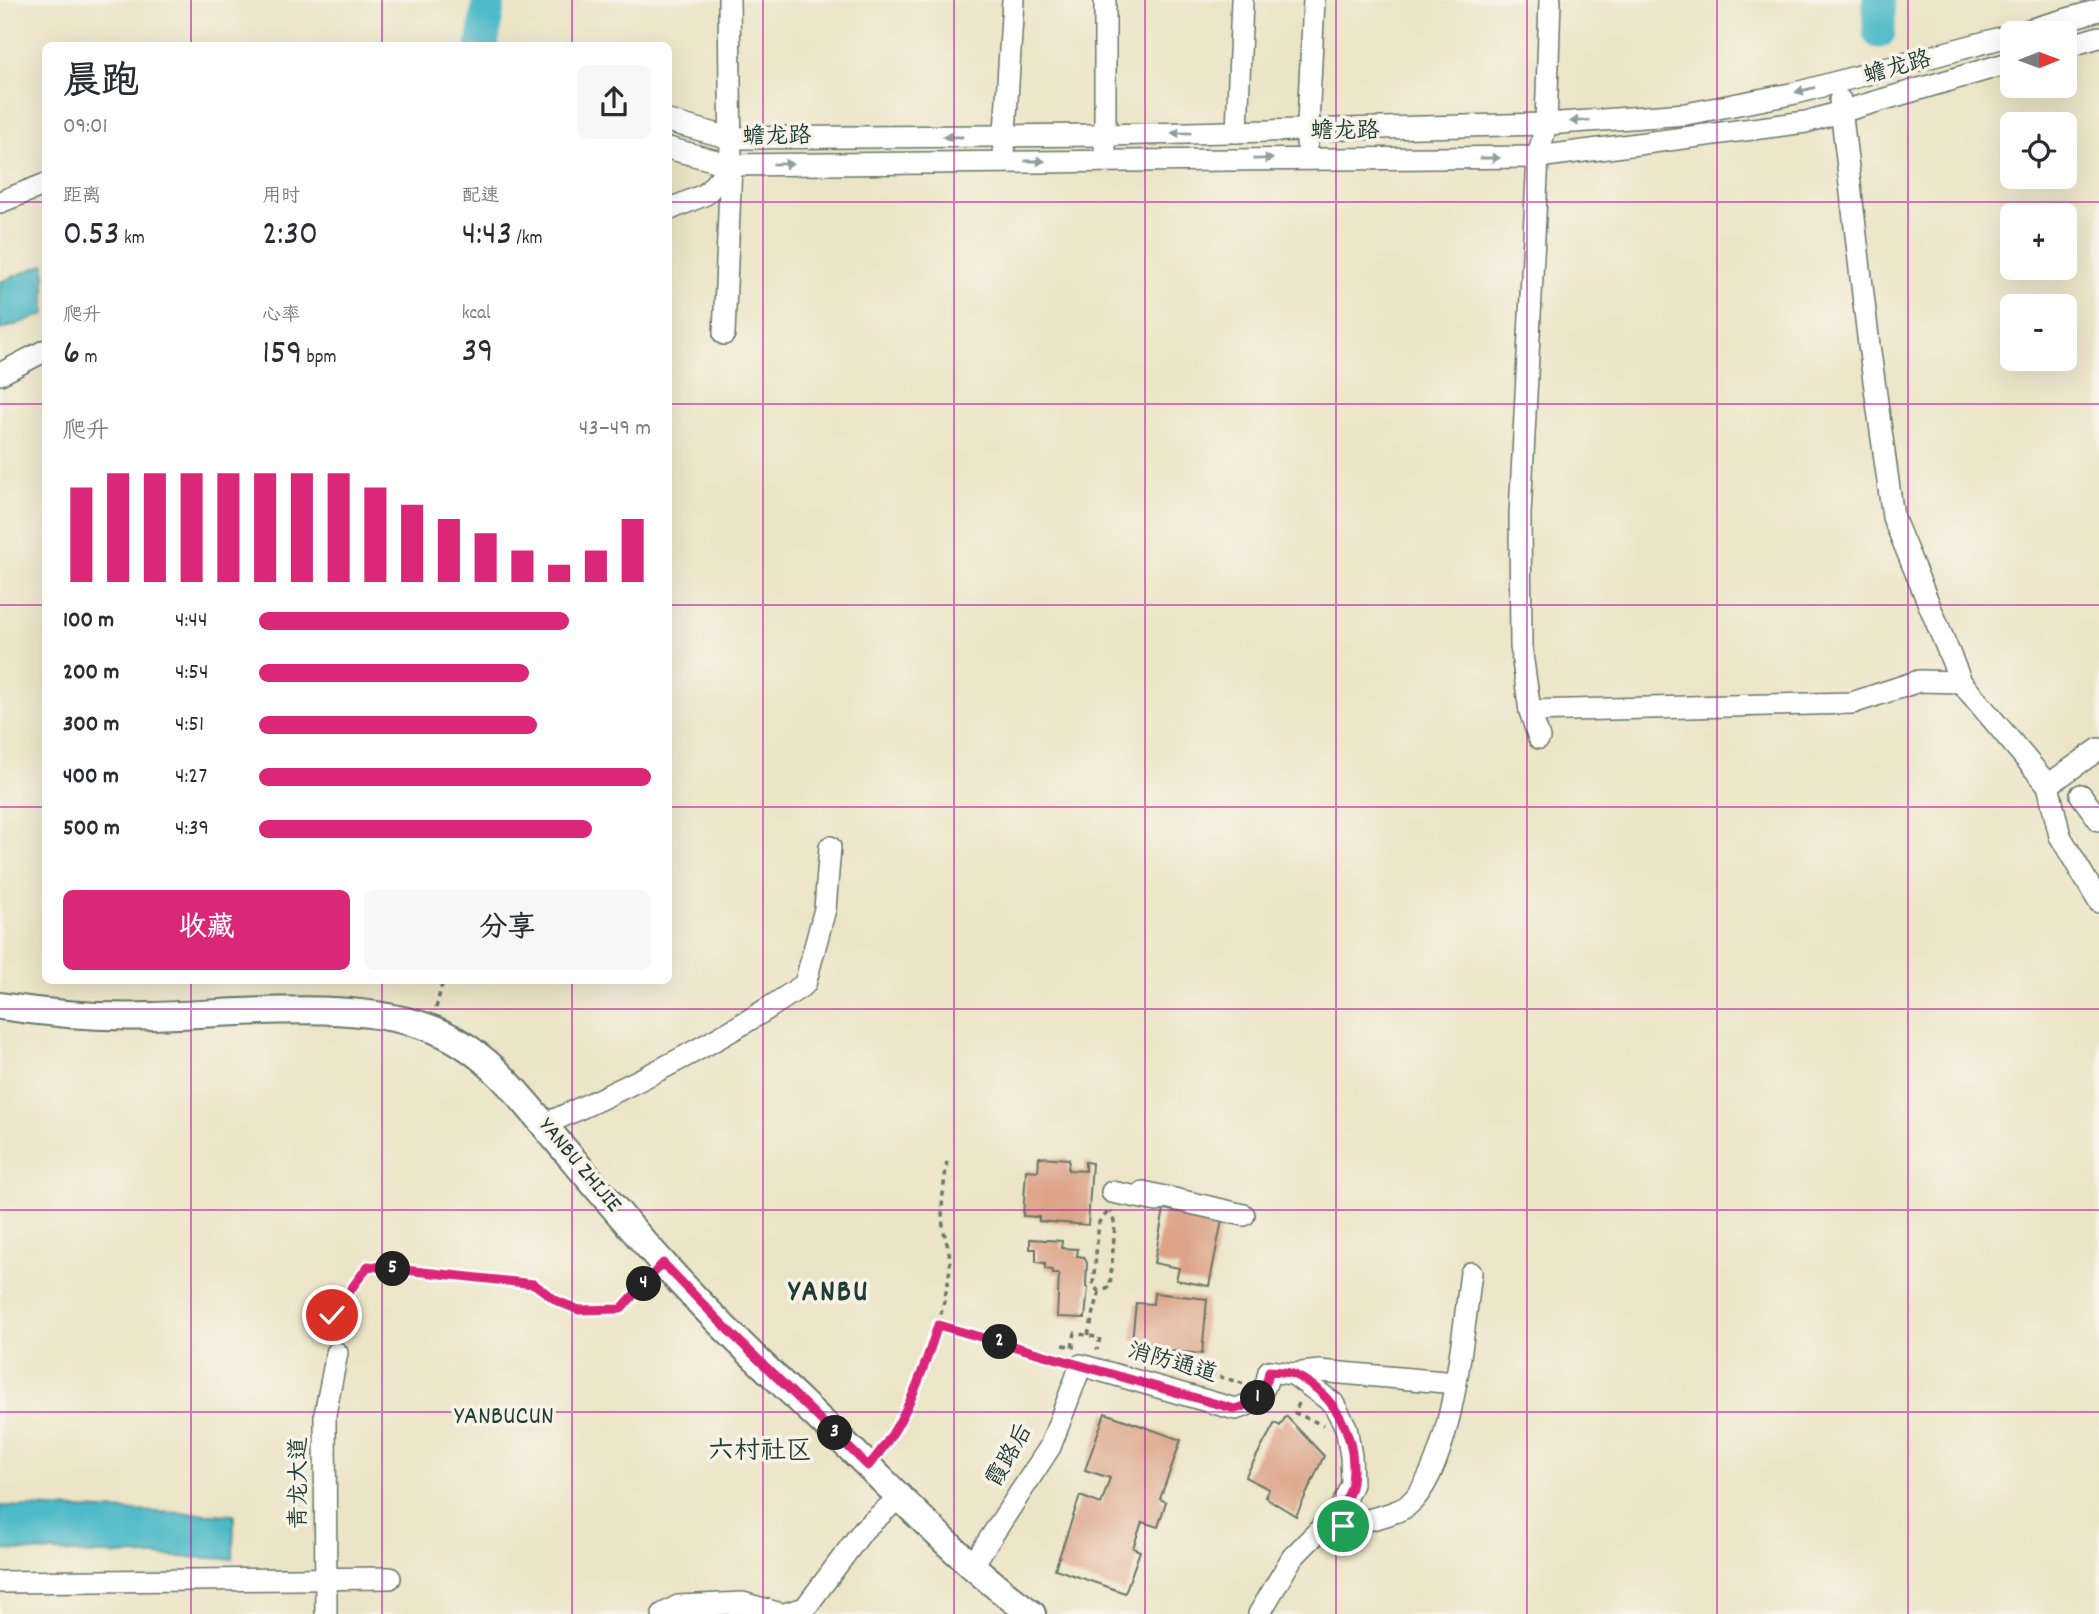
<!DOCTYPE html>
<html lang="zh">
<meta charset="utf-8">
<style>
body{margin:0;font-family:Dekko,"LXGW WenKai TC",sans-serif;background:#f7f7f7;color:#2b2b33;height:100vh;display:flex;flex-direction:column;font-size:26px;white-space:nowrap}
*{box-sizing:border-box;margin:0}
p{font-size:23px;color:#7c7c81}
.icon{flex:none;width:38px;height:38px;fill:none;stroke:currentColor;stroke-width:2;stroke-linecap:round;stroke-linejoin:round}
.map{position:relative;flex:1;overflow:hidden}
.panel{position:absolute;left:42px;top:42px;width:630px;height:942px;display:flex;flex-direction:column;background:#fff;border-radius:10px;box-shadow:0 7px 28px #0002}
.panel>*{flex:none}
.needle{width:46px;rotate:89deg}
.buttons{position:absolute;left:2000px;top:21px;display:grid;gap:14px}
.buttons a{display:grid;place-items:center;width:77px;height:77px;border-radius:10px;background:#fff;box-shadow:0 7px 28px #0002;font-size:35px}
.pin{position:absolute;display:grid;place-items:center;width:60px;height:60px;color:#fff;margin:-30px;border:4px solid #fff;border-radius:50%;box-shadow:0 2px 7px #0007}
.km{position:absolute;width:35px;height:35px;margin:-18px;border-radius:50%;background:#222;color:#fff;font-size:19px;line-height:35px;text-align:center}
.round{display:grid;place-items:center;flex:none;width:74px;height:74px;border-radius:10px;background:#f7f7f7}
.head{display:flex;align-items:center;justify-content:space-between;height:119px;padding:0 21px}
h1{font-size:38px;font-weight:600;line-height:52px}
.stats{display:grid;grid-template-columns:repeat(3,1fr);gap:10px;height:119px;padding:7px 21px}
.stats div{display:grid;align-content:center}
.stats b{font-size:35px;font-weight:600}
.stats small{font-size:19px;font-weight:400}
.stats p{font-size:19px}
.chart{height:196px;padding:14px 21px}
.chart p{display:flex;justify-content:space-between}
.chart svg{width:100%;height:126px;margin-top:7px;stroke:#db2777;stroke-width:6}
.action{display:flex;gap:14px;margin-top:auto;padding:14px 21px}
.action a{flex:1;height:80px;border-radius:10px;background:#db2777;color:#fff;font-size:28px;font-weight:600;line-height:80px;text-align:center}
.action a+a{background:#f7f7f7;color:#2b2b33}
ul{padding:0 21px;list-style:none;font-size:23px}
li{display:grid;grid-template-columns:112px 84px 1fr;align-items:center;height:52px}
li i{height:18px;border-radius:9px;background:#db2777}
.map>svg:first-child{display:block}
.water{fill:#4dbac8;stroke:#367c7e;stroke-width:2}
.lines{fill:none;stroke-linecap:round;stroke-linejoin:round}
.river{stroke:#4dbac8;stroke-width:33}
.building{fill:#dca386}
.minor-casing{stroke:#677767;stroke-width:24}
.major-casing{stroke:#677767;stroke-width:30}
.path{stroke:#677767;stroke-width:3.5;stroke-dasharray:5 5;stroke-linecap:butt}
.minor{stroke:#fff;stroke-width:21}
.major{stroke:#fff;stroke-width:26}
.oneway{fill:#8f9e9a}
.route-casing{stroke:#fff;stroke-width:14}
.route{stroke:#db2777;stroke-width:9}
.grid{fill:none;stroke:#b5179e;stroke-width:2;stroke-opacity:0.55}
.labels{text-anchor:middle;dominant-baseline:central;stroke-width:7;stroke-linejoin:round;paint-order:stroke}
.street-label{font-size:23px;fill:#1f3d34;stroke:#f7f3e8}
.quarter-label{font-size:26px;fill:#1f3d34;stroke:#f7f3e8}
.district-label{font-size:30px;font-weight:bold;letter-spacing:2px;fill:#1f3d34;stroke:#f7f3e8}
</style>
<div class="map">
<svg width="2099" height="1614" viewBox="0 0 2099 1614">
<rect width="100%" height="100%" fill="#f7f3e8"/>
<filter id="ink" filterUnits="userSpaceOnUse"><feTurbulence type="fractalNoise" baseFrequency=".0143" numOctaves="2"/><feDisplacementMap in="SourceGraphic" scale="14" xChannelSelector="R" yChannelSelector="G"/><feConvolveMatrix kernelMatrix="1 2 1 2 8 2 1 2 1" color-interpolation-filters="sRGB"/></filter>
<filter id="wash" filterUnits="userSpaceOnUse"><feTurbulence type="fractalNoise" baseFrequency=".00686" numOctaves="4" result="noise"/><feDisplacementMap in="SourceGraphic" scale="28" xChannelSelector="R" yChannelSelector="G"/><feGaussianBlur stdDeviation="1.57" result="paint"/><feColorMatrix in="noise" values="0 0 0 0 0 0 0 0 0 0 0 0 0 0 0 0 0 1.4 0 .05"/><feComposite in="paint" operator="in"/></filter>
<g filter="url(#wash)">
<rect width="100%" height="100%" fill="#ece4c6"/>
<g class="water">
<path d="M45,264V314L0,330V282Z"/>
<path d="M0,1506L234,1515L233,1559L0,1550Z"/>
</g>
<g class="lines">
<g class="river">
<path d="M1879,32V0"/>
<path d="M482,46L489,0"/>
</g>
</g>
<g id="blocks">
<g class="building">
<path d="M1039,1157L1069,1159L1068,1170L1085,1171V1162L1092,1163L1088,1225L1039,1221V1217L1023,1216L1026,1170L1038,1171Z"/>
<path d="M1164,1209L1222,1220L1209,1286L1176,1280L1179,1268L1154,1263Z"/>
<path d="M1030,1239L1062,1241L1061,1248L1078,1249L1077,1256L1084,1257L1087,1263L1086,1287H1088L1085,1318L1057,1317L1059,1274H1053L1052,1270L1045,1269V1263L1036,1262V1249H1030Z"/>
<path d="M1154,1293L1207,1299L1202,1354L1153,1349L1154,1343L1132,1341L1136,1303L1153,1304Z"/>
<path d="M1105,1413L1181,1440L1160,1499L1166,1502L1158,1527L1142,1522L1133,1548L1140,1551L1125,1593L1055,1569L1080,1496L1101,1504L1110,1478L1085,1470Z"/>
<path d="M1286,1416L1324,1456L1296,1516L1265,1497L1269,1489L1245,1477L1275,1423L1280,1426Z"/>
</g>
</g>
</g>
<g filter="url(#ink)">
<use href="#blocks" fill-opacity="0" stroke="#677767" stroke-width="2"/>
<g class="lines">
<g class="minor-casing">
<g id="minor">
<path d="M2018,33L2099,10"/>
<path d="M2065,47L2099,37"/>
<path d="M1840,100L1869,345L1893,517L1961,682L2048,785L2060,836L2099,902"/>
<path d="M668,121L730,138L1105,135L1546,124L1686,114L1796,93L2012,35"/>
<path d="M1237,132L1242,0"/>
<path d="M1307,143L1314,0"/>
<path d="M668,148L731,165L1538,157L1806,122L2012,62"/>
<path d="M1105,148V0"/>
<path d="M1004,149L1013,0"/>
<path d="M0,202L46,184"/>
<path d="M668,210L706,194L731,165"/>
<path d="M724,334L731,165L729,0"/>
<path d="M0,374L46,350"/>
<path d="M1530,711L1852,703L1919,681L1961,682"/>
<path d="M1539,738L1530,711L1521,647L1520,514L1538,157L1546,124L1550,0"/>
<path d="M2048,785L2099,749"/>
<path d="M2081,795L2099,820"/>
<path d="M543,1125C634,1085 724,1040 805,984L825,909L830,847"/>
<path d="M1112,1192L1157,1201"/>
<path d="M1143,1192L1244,1215"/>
<path d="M1293,1374L1319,1371L1456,1383"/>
<path d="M1320,1531C1340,1526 1392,1517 1407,1506C1453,1469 1463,1330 1471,1273"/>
<path d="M972,1566L1050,1447L1081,1365L1235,1409C1256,1404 1266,1392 1269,1371L1293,1374L1333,1403L1346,1427L1351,1456L1352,1484L1341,1508L1292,1558L1259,1614"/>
<path d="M0,1582L390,1578"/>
<path d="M326,1614L325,1414L337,1353"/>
<path d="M663,1614L678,1606L743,1603L781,1614"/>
<path d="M784,1614L805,1608L864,1529L900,1497"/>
</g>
</g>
<g class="major-casing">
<path id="major" d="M0,1006C51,1014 101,1018 153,1016C239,1014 345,999 427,1027C488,1048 524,1102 564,1149C599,1190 633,1231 669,1270C728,1335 794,1394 857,1455C913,1510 968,1568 1032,1614"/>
</g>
<g class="path">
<path d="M436,1008L443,980"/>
<path d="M1099,1292L1093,1285L1099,1222L1108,1212"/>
<path d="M938,1325L1065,1360"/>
<path d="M1088,1335L1099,1293L1110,1287L1115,1224L1110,1212"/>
<path d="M338,1336L339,1329L332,1315L368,1266L534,1284L557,1301L579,1310L621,1309L650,1278"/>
<path d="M1063,1345L1075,1347"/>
<path d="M1072,1347L1075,1333L1100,1338L1097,1350"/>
<path d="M1141,1360L1196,1370L1245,1384"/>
<path d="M1299,1403L1295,1413L1323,1425"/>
<path d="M882,1452C909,1422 950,1303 950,1262C950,1249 944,1237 943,1225C940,1204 945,1181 947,1160"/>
</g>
<use href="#minor" class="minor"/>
<use href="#major" class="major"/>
</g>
<defs><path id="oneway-solid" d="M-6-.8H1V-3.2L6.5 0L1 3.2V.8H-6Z" transform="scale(1.75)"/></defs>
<g class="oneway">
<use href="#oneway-solid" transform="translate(1805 90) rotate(166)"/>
<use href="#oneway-solid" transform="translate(1580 121) rotate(176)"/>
<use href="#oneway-solid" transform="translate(1181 133) rotate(179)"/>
<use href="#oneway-solid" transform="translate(953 137) rotate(180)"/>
<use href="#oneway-solid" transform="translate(1490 158)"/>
<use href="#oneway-solid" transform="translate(1263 159) rotate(-1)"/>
<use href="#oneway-solid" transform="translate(1035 161)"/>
<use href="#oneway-solid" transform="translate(783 164) rotate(-1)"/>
</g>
</g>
<g class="lines" filter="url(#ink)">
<g class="route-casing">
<path id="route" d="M332,1315L368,1266L534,1284L557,1301L579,1310L621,1309L663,1263L730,1332L868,1466C904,1427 922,1375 938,1325L1235,1409C1256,1404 1266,1392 1269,1371C1277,1372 1288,1371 1295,1375C1336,1395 1358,1437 1352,1482C1350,1501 1332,1517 1320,1531L1343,1526"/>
</g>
<use href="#route" class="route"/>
</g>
<path class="grid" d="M191,0V46M382,0V46M572,0V46M763,0V1614M954,0V1614M1145,0V1614M1336,0V1614M1527,0V1614M1717,0V1614M1908,0V1614M0,202H46M668,202H2099M0,404H46M668,404H2099M0,605H46M668,605H2099M0,807H46M668,807H2099M191,980V1614M382,980V1614M572,980V1614M0,1009H2099M0,1210H2099M0,1412H2099"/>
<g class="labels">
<g class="street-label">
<text transform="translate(1898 69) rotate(-16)">蟾龙路</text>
<text x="1345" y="132">蟾龙路</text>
<text transform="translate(777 138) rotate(-1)">蟾龙路</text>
<text transform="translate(579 1166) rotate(50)">YANBU ZHIJIE</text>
<text transform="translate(1172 1364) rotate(16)">消防通道</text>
<text transform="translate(1011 1456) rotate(-60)">霞路后</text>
<text transform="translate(300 1483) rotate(-90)">青龙大道</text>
</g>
<g class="quarter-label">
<text x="504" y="1417">YANBUCUN</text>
<text x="760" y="1452">六村社区</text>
</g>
<g class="district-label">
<text x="829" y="1294">YANBU</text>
</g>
</g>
</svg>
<div class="buttons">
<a><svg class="needle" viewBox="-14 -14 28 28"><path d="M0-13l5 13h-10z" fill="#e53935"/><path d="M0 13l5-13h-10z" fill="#7c7c81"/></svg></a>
<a><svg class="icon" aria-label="locate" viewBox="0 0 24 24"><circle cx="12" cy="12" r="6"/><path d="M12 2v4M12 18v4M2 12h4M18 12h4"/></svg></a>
<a>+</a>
<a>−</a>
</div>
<div class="pin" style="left:1343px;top:1526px;background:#1e9e55"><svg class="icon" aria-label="arrive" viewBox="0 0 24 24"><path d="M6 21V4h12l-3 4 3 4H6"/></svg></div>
<div class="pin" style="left:332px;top:1315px;background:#d93025"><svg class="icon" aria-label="check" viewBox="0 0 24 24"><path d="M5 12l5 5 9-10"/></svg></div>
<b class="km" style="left:1258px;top:1398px">1</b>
<b class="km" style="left:1000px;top:1342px">2</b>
<b class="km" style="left:835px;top:1433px">3</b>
<b class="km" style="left:644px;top:1284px">4</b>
<b class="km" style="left:393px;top:1269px">5</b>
<section class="panel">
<div class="head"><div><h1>晨跑</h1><p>09:01</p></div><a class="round"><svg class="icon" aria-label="share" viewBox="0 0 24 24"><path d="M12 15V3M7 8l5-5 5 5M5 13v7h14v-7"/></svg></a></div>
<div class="stats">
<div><p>距离</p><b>0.53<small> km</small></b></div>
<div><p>用时</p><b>2:30</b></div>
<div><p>配速</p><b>4:43<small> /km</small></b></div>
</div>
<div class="stats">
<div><p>爬升</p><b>6<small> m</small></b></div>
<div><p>心率</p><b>159<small> bpm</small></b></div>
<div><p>kcal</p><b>39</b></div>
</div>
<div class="chart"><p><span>爬升</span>43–49 m</p>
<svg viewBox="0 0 160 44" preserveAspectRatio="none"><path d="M5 44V11M15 44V6M25 44V6M35 44V6M45 44V6M55 44V6M65 44V6M75 44V6M85 44V11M95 44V17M105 44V22M115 44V27M125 44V33M135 44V38M145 44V33M155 44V22"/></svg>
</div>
<ul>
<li><b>100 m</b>4:44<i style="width:79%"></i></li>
<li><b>200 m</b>4:54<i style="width:69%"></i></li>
<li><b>300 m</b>4:51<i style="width:71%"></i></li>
<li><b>400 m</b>4:27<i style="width:100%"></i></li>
<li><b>500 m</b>4:39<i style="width:85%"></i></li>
</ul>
<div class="action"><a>收藏</a><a>分享</a></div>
</section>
</div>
